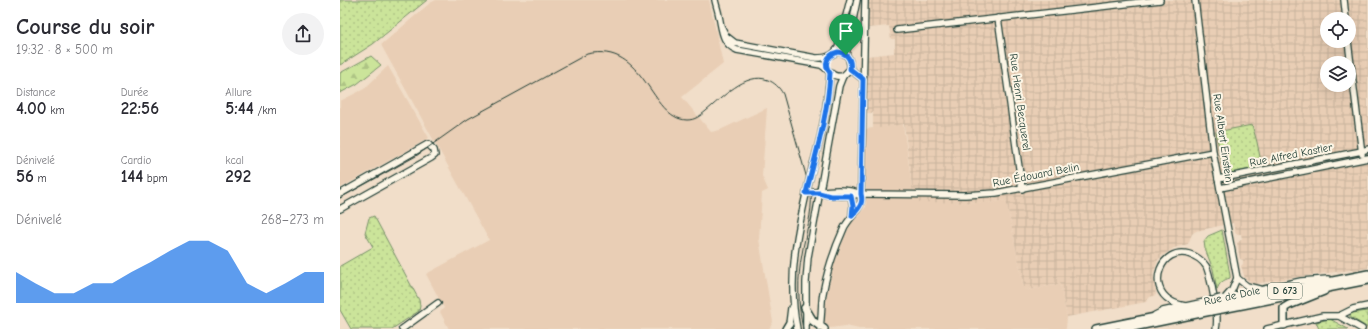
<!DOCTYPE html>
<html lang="fr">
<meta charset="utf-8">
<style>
body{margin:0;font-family:"Comic Neue",sans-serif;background:#f2f2f3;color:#2b2b33;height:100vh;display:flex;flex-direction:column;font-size:15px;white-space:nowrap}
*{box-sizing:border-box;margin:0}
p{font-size:13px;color:#7c7c81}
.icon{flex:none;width:22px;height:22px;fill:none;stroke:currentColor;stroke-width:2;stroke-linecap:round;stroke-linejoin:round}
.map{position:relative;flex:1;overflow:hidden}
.sheet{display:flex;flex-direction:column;background:#fff;width:340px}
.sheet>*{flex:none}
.buttons{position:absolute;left:980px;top:12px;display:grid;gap:8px}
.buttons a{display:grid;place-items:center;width:36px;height:36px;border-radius:50%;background:#fff;box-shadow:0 4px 16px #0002;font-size:20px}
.pin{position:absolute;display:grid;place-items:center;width:34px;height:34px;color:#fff;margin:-41px -17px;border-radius:50% 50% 50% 0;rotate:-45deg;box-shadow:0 0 4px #0007}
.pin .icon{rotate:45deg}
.round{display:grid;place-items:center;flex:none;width:42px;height:42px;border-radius:21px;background:#f2f2f3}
.overview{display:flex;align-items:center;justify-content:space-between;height:68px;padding:0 16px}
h1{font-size:22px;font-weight:600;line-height:30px}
.stats{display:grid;grid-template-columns:repeat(3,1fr);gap:6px;height:68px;padding:4px 16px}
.stats div{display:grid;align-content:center}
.stats b{font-size:17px;font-weight:600}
.stats small{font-size:11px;font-weight:400}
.stats p{font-size:11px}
.chart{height:112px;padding:8px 16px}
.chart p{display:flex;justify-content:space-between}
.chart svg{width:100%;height:72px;margin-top:4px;fill:#1a73e8;opacity:.7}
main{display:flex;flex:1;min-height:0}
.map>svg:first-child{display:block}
.built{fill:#e9ceb5}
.industrial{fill:url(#industrial-grid);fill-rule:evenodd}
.grass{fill:url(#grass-dots);stroke:#759067}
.forest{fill:url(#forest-firs);stroke:#759067}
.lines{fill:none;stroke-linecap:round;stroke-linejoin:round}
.minor-casing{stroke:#1f3d34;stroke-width:8}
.major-casing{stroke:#1f3d34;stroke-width:10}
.minor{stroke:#fcf5e5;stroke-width:5.5}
.major{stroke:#fcf5e5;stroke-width:7}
.tram{stroke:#1f3d34;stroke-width:1}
.minor-bridge-casing{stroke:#1f3d34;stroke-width:8;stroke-linecap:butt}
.major-bridge-casing{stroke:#1f3d34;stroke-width:10;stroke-linecap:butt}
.minor-bridge{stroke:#fcf5e5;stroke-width:5.5}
.major-bridge{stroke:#fcf5e5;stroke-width:7}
.route-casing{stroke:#fff;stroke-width:8}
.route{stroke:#1a73e8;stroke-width:5}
.labels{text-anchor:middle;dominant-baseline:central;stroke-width:4;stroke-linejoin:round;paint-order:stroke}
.shield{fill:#fcf5e5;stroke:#617469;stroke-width:1}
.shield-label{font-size:10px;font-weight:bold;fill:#1f3d34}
.street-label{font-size:11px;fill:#1f3d34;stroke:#fcf5e5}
</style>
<main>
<section class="sheet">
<div class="overview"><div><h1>Course du soir</h1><p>19:32 · 8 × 500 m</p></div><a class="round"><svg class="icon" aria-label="share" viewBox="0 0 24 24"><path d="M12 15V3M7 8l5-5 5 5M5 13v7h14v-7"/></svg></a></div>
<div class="stats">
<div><p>Distance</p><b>4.00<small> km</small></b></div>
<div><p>Durée</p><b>22:56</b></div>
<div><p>Allure</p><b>5:44<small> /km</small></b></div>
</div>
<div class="stats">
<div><p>Dénivelé</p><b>56<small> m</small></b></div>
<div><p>Cardio</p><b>144<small> bpm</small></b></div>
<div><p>kcal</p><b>292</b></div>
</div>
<div class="chart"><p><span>Dénivelé</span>268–273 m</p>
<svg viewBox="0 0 160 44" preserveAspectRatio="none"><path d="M0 44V25L10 32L20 38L30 38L40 32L50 32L60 25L70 19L80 12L90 6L100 6L110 12L120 32L130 38L140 32L150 25L160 25V44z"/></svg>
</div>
</section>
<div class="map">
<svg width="1028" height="329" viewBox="0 0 1028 329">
<defs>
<pattern id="industrial-grid" width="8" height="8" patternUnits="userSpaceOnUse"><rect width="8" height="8" fill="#e9ceb5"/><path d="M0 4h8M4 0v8" fill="none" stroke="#c7b29c"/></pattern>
<pattern id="grass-dots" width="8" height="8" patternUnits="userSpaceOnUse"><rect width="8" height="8" fill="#cbe49a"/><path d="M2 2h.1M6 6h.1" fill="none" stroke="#aec485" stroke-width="1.8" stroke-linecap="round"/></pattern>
<pattern id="forest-firs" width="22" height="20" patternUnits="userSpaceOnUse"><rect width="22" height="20" fill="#cbe49a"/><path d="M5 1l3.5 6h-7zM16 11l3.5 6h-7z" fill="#aec485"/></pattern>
</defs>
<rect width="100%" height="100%" fill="#f1dec9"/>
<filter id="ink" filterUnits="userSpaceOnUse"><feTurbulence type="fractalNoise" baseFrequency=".025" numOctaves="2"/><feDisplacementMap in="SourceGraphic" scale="8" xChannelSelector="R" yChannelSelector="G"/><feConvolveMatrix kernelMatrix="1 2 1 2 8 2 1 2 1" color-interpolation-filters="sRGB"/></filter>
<g filter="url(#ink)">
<g class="built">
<path d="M96,0H369L383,64L342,97L371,132L380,130L427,108L422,176L428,190L422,193L419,239L433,322L429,329H109L100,312L104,308L86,274L149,240L41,45L90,3Z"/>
<path d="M48,66L89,138L0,188V101L24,89Z"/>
<path d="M563,124L574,201L649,203L666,200L684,287L688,290L720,284L727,317L726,329H519L506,326L490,328L484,321L488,289L494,265L506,234L514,219L526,207V129Z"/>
</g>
<path class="industrial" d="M529,0H1028V268L964,276L914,284L905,278L901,266L903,264V260L900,259L897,243L902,239L901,234H896L895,232L893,223L856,231L852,234L848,244L834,248L822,256L818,260L813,274L816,295L810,297L806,302L727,317L720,284L688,290L684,287L666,200L649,203L574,202L564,124L533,129V113H527V56L554,53V47H555V39H551L549,26L528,28ZM987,19H1009V41H987ZM987,63H1009V85H987Z"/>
<g class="grass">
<path d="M0,0H87L33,44L0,65Z"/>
<path d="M912,125L917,142L922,167L893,173L882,165L876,132Z"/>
<path d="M34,216L79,300L80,306L79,311L52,329H11L0,310V266L33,247L25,233L29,218Z"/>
<path d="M882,230L890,275V278C883,280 879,283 877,290L873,269L865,249L864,241L868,236Z"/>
<path d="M1028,311V328L1010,317V314L1012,313Z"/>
<path d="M990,319L1008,329H979L976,322Z"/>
</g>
<path class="forest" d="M31,56L41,65L17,84L0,93V73Z"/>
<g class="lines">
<g class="minor-casing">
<g id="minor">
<path d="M375,0C376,5 378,10 379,16C382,30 382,44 397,50L481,65C490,70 491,78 503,76L510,69C511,61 508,52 498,52C495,52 492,55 489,56C485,58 480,58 476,58L395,43L386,36L381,26"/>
<path d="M855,0L873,152L897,278L892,290L885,298"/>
<path d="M1004,0L1006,19"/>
<path d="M658,18L682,189"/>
<path d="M557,30L820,0"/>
<path d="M1008,41L1022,154"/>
<path d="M494,53L498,48L510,0"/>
<path d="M506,55L517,0"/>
<path d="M510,69L523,79"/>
<path d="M878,179L1022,151L1028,149"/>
<path d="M880,188L1028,158"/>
<path d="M466,193C485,191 502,187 521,194L625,195L656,193L873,152"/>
<path d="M479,193C493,197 506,197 520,194"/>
<path d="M0,194L88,144L94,150L95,155L91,158L0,209"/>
<path d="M511,196L513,206L512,215"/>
<path d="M897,278L907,286L919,289"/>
<path d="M887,297L961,281L988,279"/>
<path d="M845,306C841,305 835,304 831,301C806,287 821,246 849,254C856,256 862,260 866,266C869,272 870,280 872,287C874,300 879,315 876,329"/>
<path d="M815,315L823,311L869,301"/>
<path d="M999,316L1022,329"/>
<path d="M449,324L451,308"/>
<path d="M480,327C482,315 481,305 483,293C487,271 495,248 504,228C510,216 525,206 521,194L525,0"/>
<path d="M62,329L98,303"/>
<path d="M457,329C446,274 459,223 472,169C473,164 475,159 476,154C483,129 488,100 490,73"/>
<path d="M466,329V282L468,257L499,86L503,76"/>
<path d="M927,329L983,316H999L1013,309L1028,306"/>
</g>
</g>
<g class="major-casing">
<g id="major">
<path d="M881,303L1028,274"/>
<path d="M465,308L473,321L484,329"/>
<path d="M882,309L1028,280"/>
<path d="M944,325V308L949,305L984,291"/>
<path d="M446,329L449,324"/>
<path d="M756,329L870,306"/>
<path d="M783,329L871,311"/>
</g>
</g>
<use href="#minor" class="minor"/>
<use href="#major" class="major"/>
<path class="tram" d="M0,198L76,156L128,119L247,54C306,41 310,119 347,120C355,120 360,116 366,111C381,99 406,71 428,80C435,83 439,87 443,94L471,193C473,213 465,234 462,254C457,279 458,305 463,329"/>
<g class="minor-bridge-casing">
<path id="minor-bridge" d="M869,301L881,298"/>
</g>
<g class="major-bridge-casing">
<g id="major-bridge">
<path d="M870,306L881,303"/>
<path d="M871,311L882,309"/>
</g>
</g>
<use href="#minor-bridge" class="minor-bridge"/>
<use href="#major-bridge" class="major-bridge"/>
</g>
</g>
<g class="lines" filter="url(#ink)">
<g class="route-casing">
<path id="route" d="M498,52C507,53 512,60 510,69L523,79L521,194C524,204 518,209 512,216L513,206L511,196H490L479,193H466C476,154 488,114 490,73C483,64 487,55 498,52Z"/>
</g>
<use href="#route" class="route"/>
</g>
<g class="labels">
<rect class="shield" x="928" y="283" width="34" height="16" rx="3"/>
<g class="shield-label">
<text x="945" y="291">D 673</text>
</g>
<g class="street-label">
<text transform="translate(680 102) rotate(82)">Rue Henri Becquerel</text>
<text transform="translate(883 138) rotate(82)">Rue Albert Einstein</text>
<text transform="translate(951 155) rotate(-11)">Rue Alfred Kastler</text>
<text transform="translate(696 175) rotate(-11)">Rue Édouard Belin</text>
<text transform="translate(892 296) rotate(-12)">Rue de Dole</text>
</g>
</g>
</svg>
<div class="buttons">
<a><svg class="icon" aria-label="locate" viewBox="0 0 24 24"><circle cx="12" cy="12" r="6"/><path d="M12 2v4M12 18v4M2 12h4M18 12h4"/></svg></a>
<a><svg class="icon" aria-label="layers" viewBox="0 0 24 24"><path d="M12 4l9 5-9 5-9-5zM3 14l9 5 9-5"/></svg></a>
</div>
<div class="pin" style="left:506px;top:55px;background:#1e9e55"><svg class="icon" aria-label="arrive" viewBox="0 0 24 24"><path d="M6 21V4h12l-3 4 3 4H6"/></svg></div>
</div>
</main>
